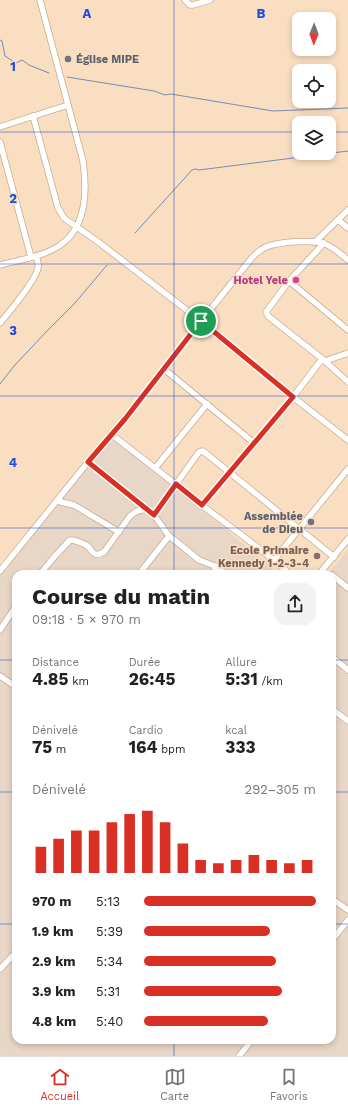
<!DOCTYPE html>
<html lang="fr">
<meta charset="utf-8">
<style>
body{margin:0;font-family:"Work Sans",sans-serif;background:#f2f2f2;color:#222;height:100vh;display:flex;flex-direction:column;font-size:15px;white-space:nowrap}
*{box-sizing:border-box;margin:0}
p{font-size:13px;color:#767676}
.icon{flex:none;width:22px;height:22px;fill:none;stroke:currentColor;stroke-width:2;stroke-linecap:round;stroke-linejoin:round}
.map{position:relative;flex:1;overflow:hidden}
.details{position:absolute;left:12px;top:570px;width:324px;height:474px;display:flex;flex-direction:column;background:#fff;border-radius:12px;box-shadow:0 2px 6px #0003}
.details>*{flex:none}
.needle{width:26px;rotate:181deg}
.tools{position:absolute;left:292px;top:12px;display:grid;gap:8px}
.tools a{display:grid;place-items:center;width:44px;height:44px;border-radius:8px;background:#fff;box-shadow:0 2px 6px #0003;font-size:20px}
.pin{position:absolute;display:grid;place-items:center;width:34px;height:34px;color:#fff;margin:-17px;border:2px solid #fff;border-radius:50%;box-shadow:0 1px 4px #0007}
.round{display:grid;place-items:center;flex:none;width:42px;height:42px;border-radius:12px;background:#f2f2f2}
.head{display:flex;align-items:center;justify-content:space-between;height:68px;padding:0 20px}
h1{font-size:22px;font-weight:700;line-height:30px}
.figures{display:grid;grid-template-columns:repeat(3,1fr);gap:6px;height:68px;padding:4px 20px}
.figures div{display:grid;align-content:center}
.figures b{font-size:17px;font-weight:700}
.figures small{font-size:11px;font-weight:400}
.figures p{font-size:11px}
.chart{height:112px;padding:8px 20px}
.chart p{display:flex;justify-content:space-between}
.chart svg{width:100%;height:72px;margin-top:4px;stroke:#d93025;stroke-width:6}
ul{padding:0 20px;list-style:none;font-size:13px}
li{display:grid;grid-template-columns:64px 48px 1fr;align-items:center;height:30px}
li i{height:10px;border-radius:5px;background:#d93025}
.menu{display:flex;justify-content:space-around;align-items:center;height:56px;border-top:1px solid #e0e0e0;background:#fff;font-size:11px;color:#767676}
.menu a{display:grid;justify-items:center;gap:2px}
.menu .current{color:#d93025}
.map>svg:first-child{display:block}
.industrial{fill:#e8d6c6}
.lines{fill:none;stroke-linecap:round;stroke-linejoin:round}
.stream{stroke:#758db5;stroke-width:1}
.minor-casing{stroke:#c6ac90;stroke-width:7}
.minor{stroke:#fff;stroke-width:5.5}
.route-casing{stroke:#fff;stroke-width:8}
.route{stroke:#d93025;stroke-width:5}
.grid{fill:none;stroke:#1d4ed8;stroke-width:1;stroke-opacity:0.55}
.worship-dot{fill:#6b7280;stroke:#fadec1;stroke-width:1.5}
.hotel-dot{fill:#d1479c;stroke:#fadec1;stroke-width:1.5}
.education-dot{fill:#8d6e63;stroke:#fadec1;stroke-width:1.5}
.labels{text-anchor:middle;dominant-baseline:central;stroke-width:3;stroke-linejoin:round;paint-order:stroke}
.worship-label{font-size:11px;font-weight:bold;fill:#5b616d;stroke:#fadec1;text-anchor:start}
.hotel-label{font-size:11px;font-weight:bold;fill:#b23c85;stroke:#fadec1;text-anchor:end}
.education-label{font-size:11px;font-weight:bold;fill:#785e54;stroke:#fadec1;text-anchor:end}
.grid-label{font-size:13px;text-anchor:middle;font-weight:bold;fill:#1d4ed8;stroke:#fadec1;stroke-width:3;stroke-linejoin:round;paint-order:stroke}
</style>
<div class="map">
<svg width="348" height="1056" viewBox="0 0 348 1056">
<rect width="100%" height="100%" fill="#fadec1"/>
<path class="industrial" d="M112,434L279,574H16V1040H332V574H328L348,550V1056H0V573Z"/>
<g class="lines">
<g class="stream">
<path d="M0,40L2,41L5,56L16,63L22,60L29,65L49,73"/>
<path d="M67,77L154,91L165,95L171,94L273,111L348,108"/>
<path d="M135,233L192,170L195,169L199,170L348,151"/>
<path d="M0,384L14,366L47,331L75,303L107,265"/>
</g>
<g class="minor-casing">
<g id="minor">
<path d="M185,0L190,5H193L210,0"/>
<path d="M33,116L58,208L64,218L97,241L201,321L293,397L348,440"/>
<path d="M0,127L68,105"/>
<path d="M0,142L31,257"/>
<path d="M338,220L348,228"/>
<path d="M315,242L348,210"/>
<path d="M324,243L289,281L266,312L268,316L325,361L348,382"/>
<path d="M0,265C19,260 42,257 59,246C87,228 87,189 83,161L40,0"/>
<path d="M289,281L348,330"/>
<path d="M0,323C10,311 35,282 38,268C39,263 37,260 36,256"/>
<path d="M325,361L348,353"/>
<path d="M164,369L254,443"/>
<path d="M111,434C142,458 173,482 203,506C232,528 263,550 290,574"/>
<path d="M88,462L154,515L169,536L177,542L199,560L215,566L226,574"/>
<path d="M156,467L207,404"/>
<path d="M57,501L74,505L119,532"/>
<path d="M202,505L293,397L322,359"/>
<path d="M154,515L199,452L203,451L334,557"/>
<path d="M274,560L348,469"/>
<path d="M0,571L88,462L125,419L201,321L251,259C255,254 260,250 266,247C278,242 312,239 325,244C333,247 341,254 348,260"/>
<path d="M40,574L55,556L70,540C75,540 82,543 86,545C93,549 92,559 104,552L130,516L137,511L147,509"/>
<path d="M139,574L169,536"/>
<path d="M214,574L215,566"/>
<path d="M319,574L348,539"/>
<path d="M332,575L348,588"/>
<path d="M0,630L16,606"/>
<path d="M332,657L348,670"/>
<path d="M0,676L16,687"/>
<path d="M332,709L348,721"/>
<path d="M332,899L348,910"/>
<path d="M332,940L348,920"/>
<path d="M0,969L16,952"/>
<path d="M239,1056L252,1040"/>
</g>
</g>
<use href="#minor" class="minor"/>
</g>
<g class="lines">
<g class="route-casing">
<path id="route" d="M201,321L293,397L202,505L176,484L154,515L88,462L125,419Z"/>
</g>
<use href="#route" class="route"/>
</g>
<path class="grid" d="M174,0V574M0,132H299M329,132H348M0,264H348M0,396H348M0,528H348M0,660H16M332,660H348M0,792H16M332,792H348M0,924H16M332,924H348M174,1040V1056"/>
<g class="worship-dot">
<circle cx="68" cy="59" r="4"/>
<circle cx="311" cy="522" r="4"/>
</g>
<circle class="hotel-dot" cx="296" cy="280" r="4"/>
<circle class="education-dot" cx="317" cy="556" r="4"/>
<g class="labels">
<g class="worship-label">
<text x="76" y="59">Église MIPE</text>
<text x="303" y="516" text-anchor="end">Assemblée<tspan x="303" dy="13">de Dieu</tspan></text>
</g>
<g class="hotel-label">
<text x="288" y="280">Hotel Yele</text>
</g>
<g class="education-label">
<text x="309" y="550">Ecole Primaire<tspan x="309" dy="13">Kennedy 1-2-3-4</tspan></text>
</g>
</g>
<g class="grid-label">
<text x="87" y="18">A</text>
<text x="261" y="18">B</text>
<text x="13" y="71">1</text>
<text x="13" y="203">2</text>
<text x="13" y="335">3</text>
<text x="13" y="467">4</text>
</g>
</svg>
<div class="tools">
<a><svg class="needle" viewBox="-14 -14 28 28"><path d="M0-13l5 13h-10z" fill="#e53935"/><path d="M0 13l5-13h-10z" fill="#767676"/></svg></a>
<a><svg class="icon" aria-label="locate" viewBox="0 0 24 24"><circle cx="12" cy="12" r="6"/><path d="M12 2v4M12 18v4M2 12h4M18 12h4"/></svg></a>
<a><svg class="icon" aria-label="layers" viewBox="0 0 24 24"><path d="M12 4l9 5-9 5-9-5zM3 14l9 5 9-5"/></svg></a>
</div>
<div class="pin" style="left:201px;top:321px;background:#1e9e55"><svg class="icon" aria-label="arrive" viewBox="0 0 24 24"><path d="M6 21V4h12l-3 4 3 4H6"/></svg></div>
<section class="details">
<div class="head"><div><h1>Course du matin</h1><p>09:18 · 5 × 970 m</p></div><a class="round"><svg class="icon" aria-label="share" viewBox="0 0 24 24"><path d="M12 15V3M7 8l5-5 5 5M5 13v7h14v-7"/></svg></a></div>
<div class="figures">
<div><p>Distance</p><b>4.85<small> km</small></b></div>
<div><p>Durée</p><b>26:45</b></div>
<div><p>Allure</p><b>5:31<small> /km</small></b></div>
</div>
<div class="figures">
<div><p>Dénivelé</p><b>75<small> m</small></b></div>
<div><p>Cardio</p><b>164<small> bpm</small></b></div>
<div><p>kcal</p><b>333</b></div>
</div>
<div class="chart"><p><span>Dénivelé</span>292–305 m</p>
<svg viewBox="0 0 160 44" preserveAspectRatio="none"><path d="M5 44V28M15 44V23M25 44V18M35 44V18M45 44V13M55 44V8M65 44V6M75 44V13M85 44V26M95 44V36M105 44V38M115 44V36M125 44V33M135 44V36M145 44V38M155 44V36"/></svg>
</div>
<ul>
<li><b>970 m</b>5:13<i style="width:100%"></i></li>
<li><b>1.9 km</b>5:39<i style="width:73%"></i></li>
<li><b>2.9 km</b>5:34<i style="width:77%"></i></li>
<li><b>3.9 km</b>5:31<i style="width:80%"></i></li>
<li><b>4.8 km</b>5:40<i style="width:72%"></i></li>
</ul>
</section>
</div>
<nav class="menu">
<a class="current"><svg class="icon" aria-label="home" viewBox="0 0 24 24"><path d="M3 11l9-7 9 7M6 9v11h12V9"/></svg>Accueil</a>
<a><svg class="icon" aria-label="map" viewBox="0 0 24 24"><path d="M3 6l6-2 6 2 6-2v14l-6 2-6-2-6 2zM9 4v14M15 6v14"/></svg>Carte</a>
<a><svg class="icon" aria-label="saved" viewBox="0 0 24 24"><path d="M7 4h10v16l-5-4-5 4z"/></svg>Favoris</a>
</nav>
